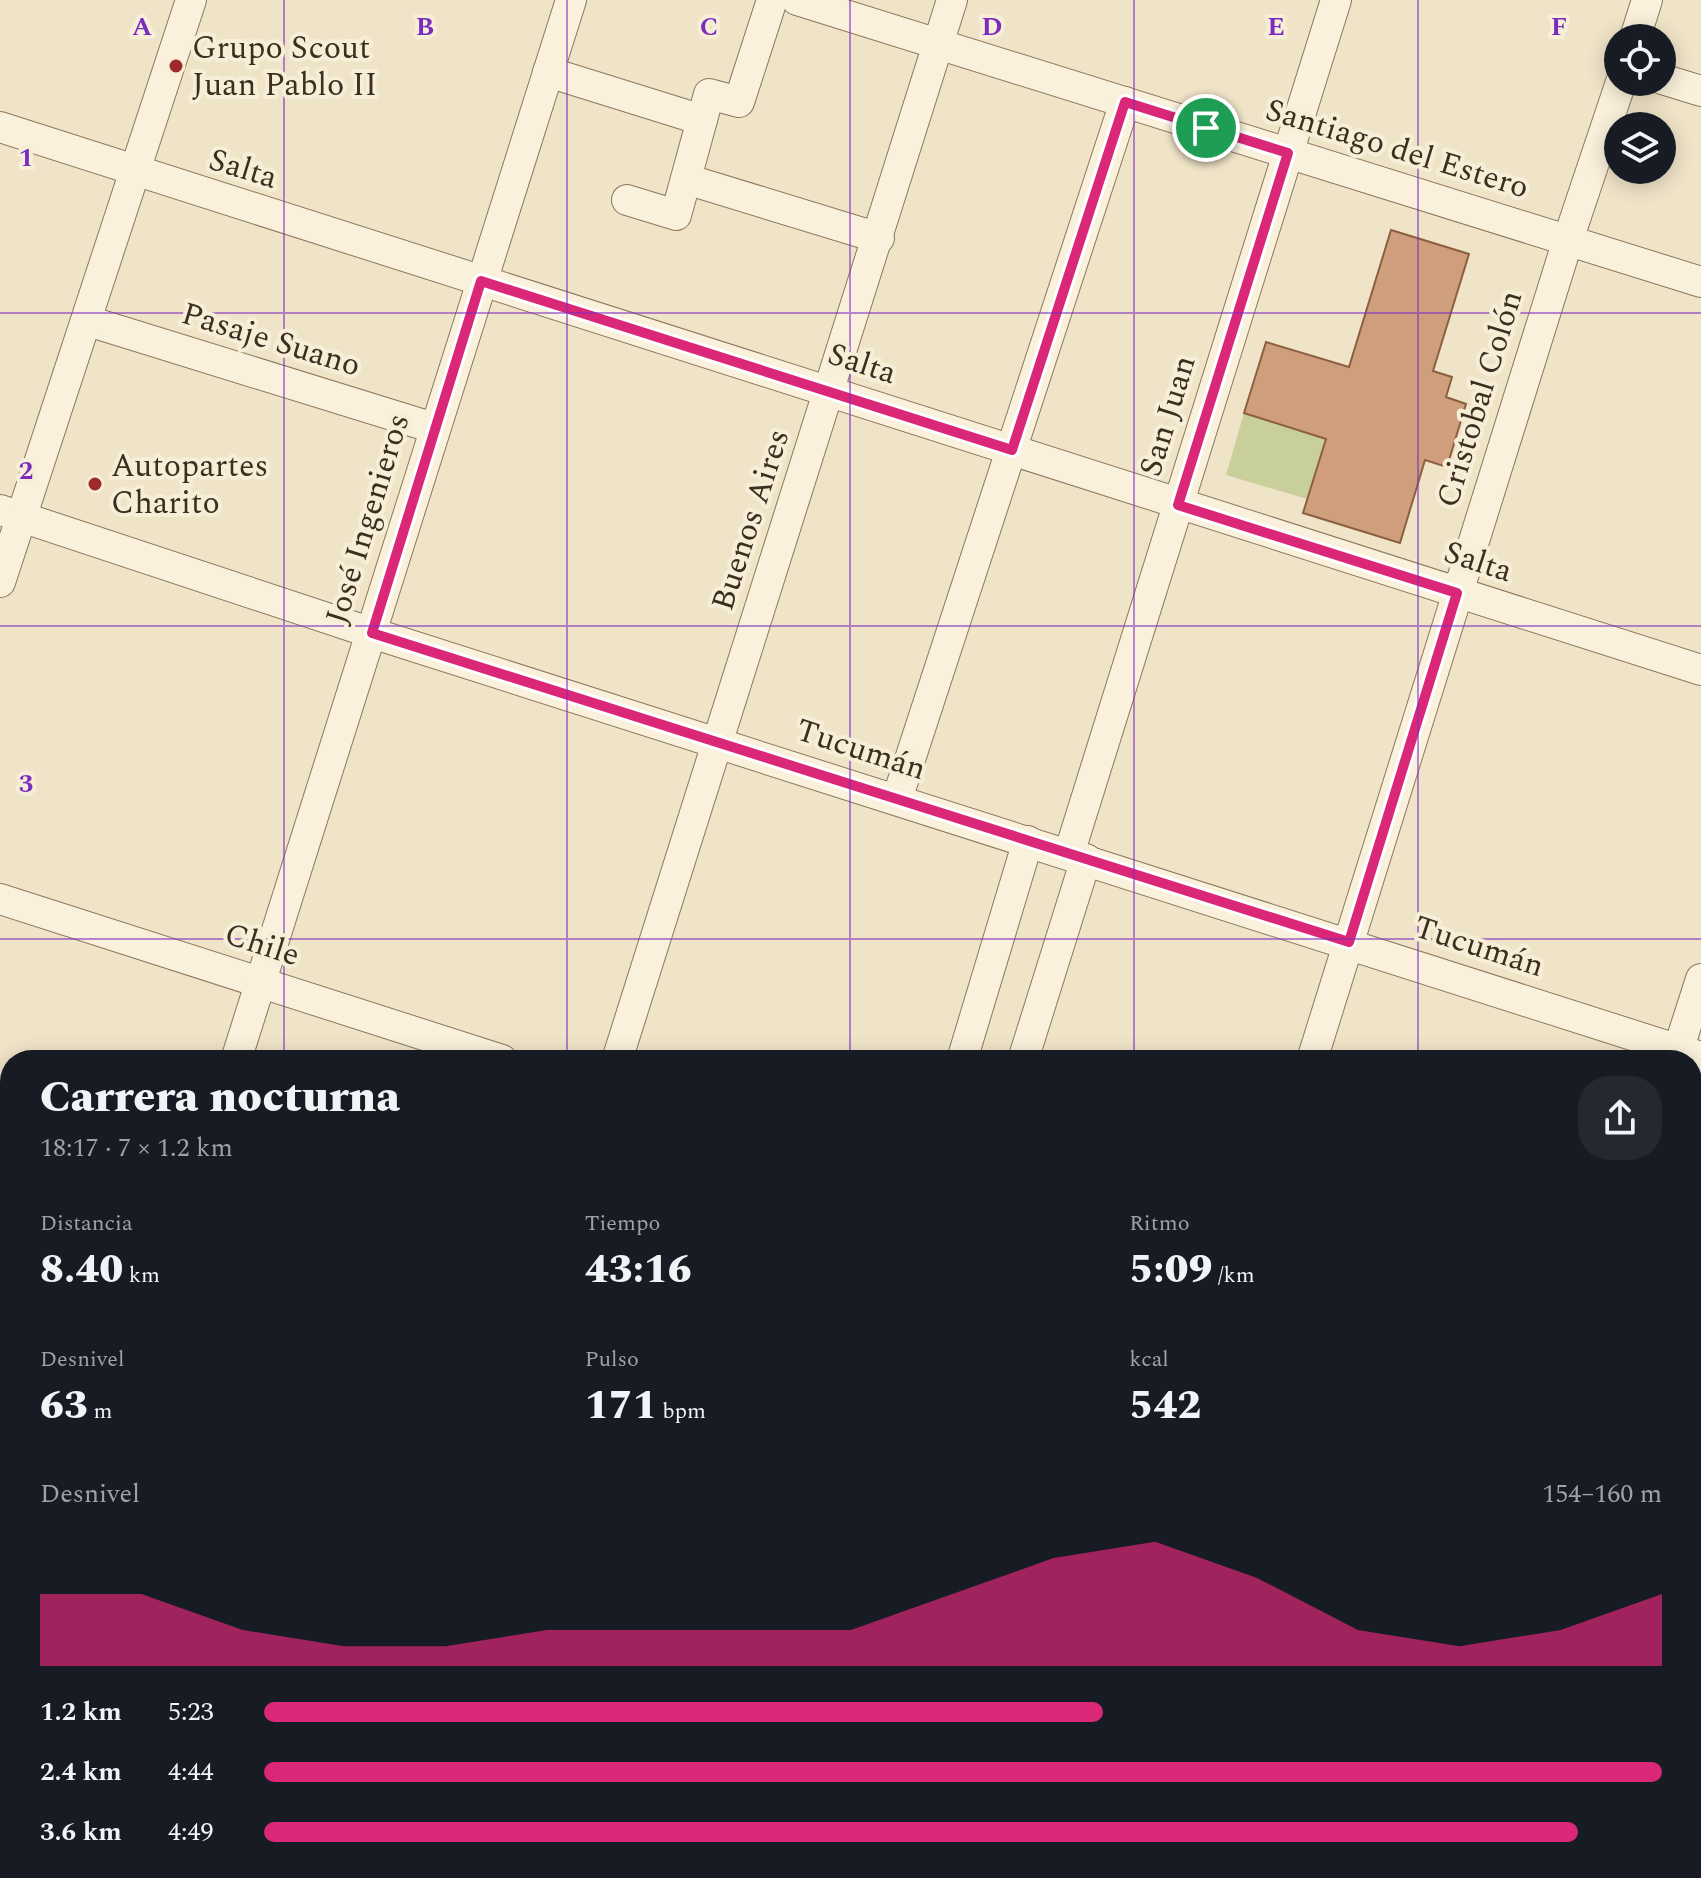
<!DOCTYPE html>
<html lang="es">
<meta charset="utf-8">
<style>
body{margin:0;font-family:Spectral,serif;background:#242831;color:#f1f3f6;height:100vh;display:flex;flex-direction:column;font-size:30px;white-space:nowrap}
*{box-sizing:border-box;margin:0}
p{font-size:26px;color:#9ea1a6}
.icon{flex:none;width:44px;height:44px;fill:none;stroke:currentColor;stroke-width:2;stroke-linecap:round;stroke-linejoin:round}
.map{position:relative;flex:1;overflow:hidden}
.sheet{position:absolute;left:0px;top:1050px;width:1702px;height:828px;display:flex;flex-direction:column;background:#171b24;border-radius:32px 32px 0 0;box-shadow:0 4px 20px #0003}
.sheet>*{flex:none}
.tools{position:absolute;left:1604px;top:24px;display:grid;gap:16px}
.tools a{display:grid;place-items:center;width:72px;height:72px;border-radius:50%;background:#171b24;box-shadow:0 4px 20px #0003;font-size:40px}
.pin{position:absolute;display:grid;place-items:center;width:68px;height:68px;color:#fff;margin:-34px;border:4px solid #fff;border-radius:50%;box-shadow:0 2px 8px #0007}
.round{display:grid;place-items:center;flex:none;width:84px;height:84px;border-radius:32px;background:#242831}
.overview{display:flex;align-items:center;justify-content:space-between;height:136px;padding:0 40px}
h1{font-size:44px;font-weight:800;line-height:60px}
.figures{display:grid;grid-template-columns:repeat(3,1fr);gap:12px;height:136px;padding:8px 40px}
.figures div{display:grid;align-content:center}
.figures b{font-size:40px;font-weight:800}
.figures small{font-size:22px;font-weight:400}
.figures p{font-size:22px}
.chart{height:224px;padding:16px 40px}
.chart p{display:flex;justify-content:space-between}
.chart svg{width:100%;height:144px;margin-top:8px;fill:#db2777;opacity:.7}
ul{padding:0 40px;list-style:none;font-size:26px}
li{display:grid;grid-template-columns:128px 96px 1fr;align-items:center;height:60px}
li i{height:20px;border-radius:10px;background:#db2777}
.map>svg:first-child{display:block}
.green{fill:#c9cf9b}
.building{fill:#cf9f7d;stroke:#8d5f41;stroke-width:2}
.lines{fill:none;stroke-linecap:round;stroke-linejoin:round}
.minor-casing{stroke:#8d765c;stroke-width:32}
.minor{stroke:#faf1dc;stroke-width:30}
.route-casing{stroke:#fff;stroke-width:16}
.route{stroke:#db2777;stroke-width:10}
.grid{fill:none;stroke:#7b2cbf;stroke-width:2;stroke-opacity:0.55}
.poi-dot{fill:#9e2a2b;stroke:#f7eed8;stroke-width:3}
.labels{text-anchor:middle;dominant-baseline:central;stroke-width:8;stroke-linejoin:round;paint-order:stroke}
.poi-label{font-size:32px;fill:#3d2e20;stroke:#f7eed8;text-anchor:start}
.street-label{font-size:32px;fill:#3d2e20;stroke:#f7eed8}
.grid-label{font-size:26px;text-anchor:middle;font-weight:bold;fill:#7b2cbf;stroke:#f7eed8;stroke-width:8;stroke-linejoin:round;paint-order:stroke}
</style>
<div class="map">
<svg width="1701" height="1878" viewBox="0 0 1701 1878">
<rect width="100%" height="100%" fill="#f0e4c8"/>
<path class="green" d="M1244,413L1326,439L1307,499L1226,475Z"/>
<path class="building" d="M1391,230L1469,254L1433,371L1452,377L1446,397L1466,404L1447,467L1425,460L1400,543L1303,513L1326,439L1244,413L1266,342L1349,367Z"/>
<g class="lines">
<g class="minor-casing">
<g id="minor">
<path d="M797,0L1701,282"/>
<path d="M1635,38L1647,0"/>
<path d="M548,72L702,120"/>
<path d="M1662,79L1701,91"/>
<path d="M0,127L1701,670"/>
<path d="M686,179L879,238"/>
<path d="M627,200L676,215L709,94L739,102L772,0"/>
<path d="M88,321L434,428"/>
<path d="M0,510L372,633L1701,1057"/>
<path d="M0,582L191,0"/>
<path d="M897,799L1125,102"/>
<path d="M1069,854L1336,0"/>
<path d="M0,899L502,1060"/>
<path d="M236,1060L571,0"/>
<path d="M617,1060L952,0"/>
<path d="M962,1060L1028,841"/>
<path d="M1023,1060L1086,859"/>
<path d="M1312,1060L1568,240L1621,82"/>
<path d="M1675,1060L1701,979"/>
<path d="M1692,1092L1701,1064"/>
<path d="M0,1298L10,1304"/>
<path d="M1692,1438L1701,1441"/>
<path d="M1692,1745L1701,1748"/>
<path d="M322,1868L355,1876"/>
<path d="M582,1868L587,1878"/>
<path d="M1121,1868L1150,1878"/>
<path d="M36,1878L43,1868"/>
<path d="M694,1878L708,1868"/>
<path d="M1086,1878L1089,1868"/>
<path d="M1257,1878L1260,1868"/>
<path d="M1418,1878L1421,1868"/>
<path d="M1444,1878L1447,1868"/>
</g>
</g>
<use href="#minor" class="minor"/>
</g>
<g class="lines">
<g class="route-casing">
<path id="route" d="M1125,102L1288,153L1178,505L1457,593L1349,942L372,633L481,281L1012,450Z"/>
</g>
<use href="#route" class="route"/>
</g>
<path class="grid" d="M284,0V1060M567,0V1060M850,0V1060M1134,0V1060M1418,0V1060M0,313H1701M0,626H1701M0,939H1701M0,1252H10M1692,1252H1701M0,1565H10M1692,1565H1701M284,1868V1878M567,1868V1878M850,1868V1878M1134,1868V1878M1418,1868V1878"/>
<g class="poi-dot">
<circle cx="176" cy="66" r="8"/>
<circle cx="95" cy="484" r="8"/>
</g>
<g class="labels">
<g class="poi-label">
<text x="192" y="48">Grupo Scout<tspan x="192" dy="37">Juan Pablo II</tspan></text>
<text x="111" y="466">Autopartes<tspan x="111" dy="37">Charito</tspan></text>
</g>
<g class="street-label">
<text transform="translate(1397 149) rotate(17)">Santiago del Estero</text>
<text transform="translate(243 169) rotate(17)">Salta</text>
<text transform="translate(271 340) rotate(17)">Pasaje Suano</text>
<text transform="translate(862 364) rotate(18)">Salta</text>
<text transform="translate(1480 399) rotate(-73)">Cristobal Colón</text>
<text transform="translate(1168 416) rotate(-73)">San Juan</text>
<text transform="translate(368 519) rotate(-73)">José Ingenieros</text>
<text transform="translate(751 520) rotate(-72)">Buenos Aires</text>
<text transform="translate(1478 562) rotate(18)">Salta</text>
<text transform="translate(861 750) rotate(18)">Tucumán</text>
<text transform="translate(262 945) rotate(18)">Chile</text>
<text transform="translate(1479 947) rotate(18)">Tucumán</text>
</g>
</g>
<g class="grid-label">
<text x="142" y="35">A</text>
<text x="425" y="35">B</text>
<text x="709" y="35">C</text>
<text x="992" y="35">D</text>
<text x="1276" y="35">E</text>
<text x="1559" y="35">F</text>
<text x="26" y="166">1</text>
<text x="26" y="479">2</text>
<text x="26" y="792">3</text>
</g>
</svg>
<div class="tools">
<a><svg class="icon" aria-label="locate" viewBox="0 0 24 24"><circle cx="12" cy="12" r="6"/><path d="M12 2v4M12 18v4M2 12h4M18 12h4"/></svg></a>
<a><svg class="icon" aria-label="layers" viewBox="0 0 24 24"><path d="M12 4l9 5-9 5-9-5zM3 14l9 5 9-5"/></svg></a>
</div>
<div class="pin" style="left:1206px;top:128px;background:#1e9e55"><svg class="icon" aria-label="arrive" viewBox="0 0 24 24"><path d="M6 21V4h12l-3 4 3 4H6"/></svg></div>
<section class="sheet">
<div class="overview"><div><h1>Carrera nocturna</h1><p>18:17 · 7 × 1.2 km</p></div><a class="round"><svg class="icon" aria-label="share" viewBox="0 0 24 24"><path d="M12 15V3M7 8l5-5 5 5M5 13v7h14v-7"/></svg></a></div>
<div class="figures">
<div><p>Distancia</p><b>8.40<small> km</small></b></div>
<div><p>Tiempo</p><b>43:16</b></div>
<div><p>Ritmo</p><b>5:09<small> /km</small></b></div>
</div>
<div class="figures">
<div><p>Desnivel</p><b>63<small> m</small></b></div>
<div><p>Pulso</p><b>171<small> bpm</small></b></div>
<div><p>kcal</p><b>542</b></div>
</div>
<div class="chart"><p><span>Desnivel</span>154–160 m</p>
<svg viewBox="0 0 160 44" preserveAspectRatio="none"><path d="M0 44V22L10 22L20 33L30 38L40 38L50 33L60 33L70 33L80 33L90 22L100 11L110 6L120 17L130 33L140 38L150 33L160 22V44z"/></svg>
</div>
<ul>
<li><b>1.2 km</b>5:23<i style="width:60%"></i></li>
<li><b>2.4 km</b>4:44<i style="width:100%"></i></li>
<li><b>3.6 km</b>4:49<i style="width:94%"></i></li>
</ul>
</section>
</div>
